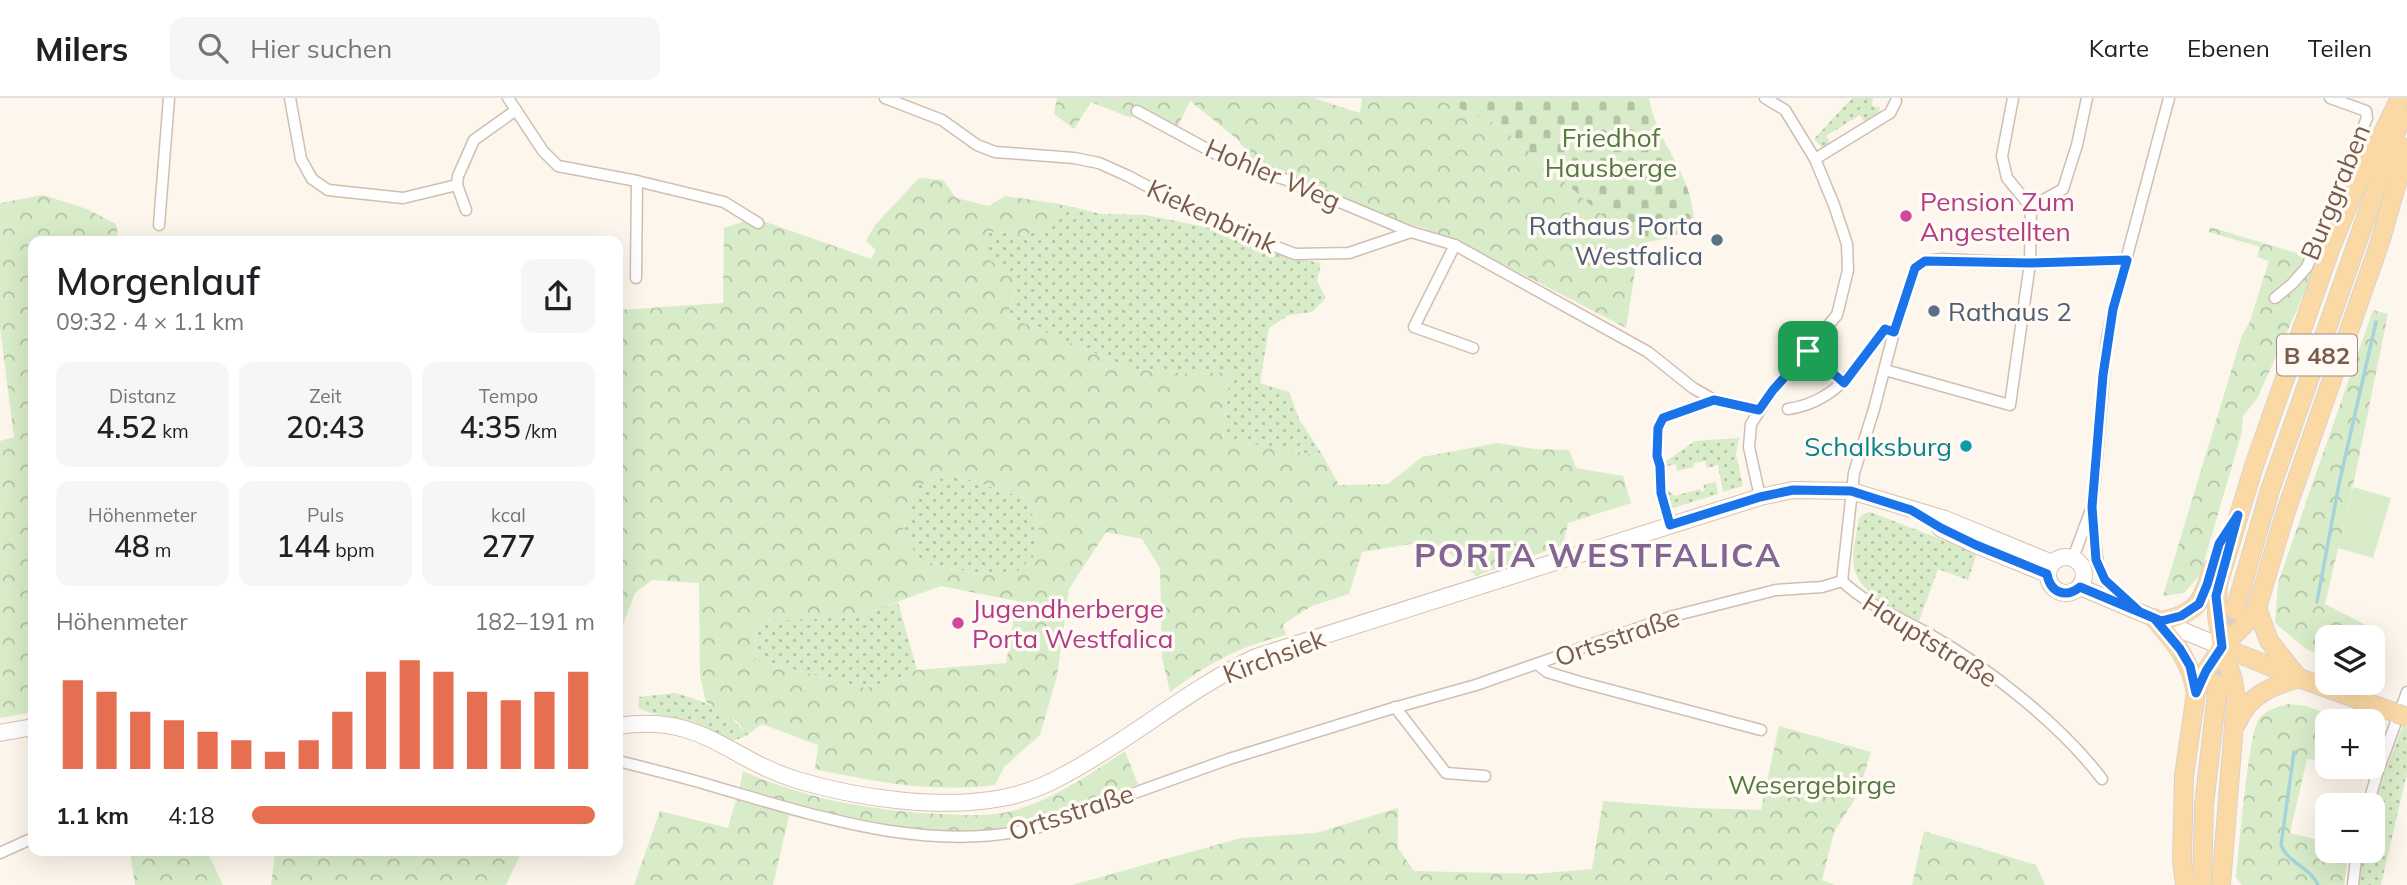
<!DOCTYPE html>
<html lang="de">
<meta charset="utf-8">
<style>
body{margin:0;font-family:Mulish,sans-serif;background:#f6f6f6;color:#202124;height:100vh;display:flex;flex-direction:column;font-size:26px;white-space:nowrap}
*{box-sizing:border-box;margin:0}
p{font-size:23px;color:#757577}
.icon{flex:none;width:38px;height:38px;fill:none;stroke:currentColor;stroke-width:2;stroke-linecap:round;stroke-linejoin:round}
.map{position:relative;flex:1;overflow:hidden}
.sheet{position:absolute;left:28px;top:138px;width:595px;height:620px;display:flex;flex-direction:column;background:#fff;border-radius:14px;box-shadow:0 7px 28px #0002}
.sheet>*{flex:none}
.tools{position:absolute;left:2315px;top:527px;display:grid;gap:14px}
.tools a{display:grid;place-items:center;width:70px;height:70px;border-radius:14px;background:#fff;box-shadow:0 7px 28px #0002;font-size:35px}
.pin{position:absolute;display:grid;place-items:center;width:60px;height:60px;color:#fff;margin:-30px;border-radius:14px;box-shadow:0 4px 10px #0006}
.round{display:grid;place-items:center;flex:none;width:74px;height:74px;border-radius:14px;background:#f6f6f6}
.head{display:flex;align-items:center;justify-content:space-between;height:119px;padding:0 28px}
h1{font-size:38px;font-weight:600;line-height:52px}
.figures{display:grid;grid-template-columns:repeat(3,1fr);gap:10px;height:119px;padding:7px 28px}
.figures div{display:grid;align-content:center;border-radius:14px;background:#f6f6f6;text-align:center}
.figures b{font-size:30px;font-weight:600}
.figures small{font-size:19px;font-weight:400}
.figures p{font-size:19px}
.chart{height:196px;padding:14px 28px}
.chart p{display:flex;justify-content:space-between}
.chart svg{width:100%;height:126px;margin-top:7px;stroke:#e76f51;stroke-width:6}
ul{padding:0 28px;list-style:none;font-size:23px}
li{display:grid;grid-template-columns:112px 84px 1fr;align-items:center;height:52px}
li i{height:18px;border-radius:9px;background:#e76f51}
header{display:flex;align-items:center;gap:42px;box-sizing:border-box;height:98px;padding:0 35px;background:#fff;border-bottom:2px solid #e0e0e0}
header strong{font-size:33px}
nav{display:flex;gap:38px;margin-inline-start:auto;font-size:24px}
.search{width:490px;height:63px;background:#f6f6f6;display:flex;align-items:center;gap:18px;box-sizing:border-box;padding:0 24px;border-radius:14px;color:#757577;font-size:26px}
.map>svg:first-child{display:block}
.grass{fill:url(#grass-dots)}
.forest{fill:url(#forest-crowns);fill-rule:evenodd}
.cemetery{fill:url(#cemetery-stones)}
.pitch{fill:#d8ecc9}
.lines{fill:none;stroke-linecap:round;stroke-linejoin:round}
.stream{stroke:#a5d3da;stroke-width:3.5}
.primary-tunnel{stroke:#dcd0c4;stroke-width:18;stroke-dasharray:18 9;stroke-linecap:butt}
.minor-casing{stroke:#d1beb0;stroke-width:13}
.secondary-casing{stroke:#d6c0b0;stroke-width:18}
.primary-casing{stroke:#dad1cd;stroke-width:20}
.minor{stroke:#fff;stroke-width:10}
.secondary{stroke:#fff;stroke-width:16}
.primary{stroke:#fbd9a5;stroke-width:18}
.primary-bridge-casing{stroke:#dad1cd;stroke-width:20;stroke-linecap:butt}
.primary-bridge{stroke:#fbd9a5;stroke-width:18}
.route-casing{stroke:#fff;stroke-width:14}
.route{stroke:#1a73e8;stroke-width:9}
.hotel-dot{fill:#d1479c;stroke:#fffaf3;stroke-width:2.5}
.service-dot{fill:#5c6f8a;stroke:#fffaf3;stroke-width:2.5}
.culture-dot{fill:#0f9aa8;stroke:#fffaf3;stroke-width:2.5}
.labels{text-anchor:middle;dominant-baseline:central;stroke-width:7;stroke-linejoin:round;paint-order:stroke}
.shield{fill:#fffaf3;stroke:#a28b7f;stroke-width:2}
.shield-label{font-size:24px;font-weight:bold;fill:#7a5c4d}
.park-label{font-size:26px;fill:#537a41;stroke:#fffaf3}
.street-label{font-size:26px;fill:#7a5c4d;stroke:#fffaf3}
.hotel-label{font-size:26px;fill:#b23c85;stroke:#fffaf3;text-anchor:start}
.service-label{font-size:26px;fill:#4e5e75;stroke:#fffaf3;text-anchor:end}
.culture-label{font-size:26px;fill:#0d838f;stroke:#fffaf3;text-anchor:end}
.district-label{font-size:33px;font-weight:bold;letter-spacing:2px;fill:#846695;stroke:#fffaf3}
</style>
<header>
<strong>Milers</strong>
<div class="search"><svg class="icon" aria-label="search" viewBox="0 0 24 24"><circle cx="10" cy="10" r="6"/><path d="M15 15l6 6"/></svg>Hier suchen</div>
<nav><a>Karte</a><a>Ebenen</a><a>Teilen</a></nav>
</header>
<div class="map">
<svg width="2407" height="787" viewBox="0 0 2407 787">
<defs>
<pattern id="grass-dots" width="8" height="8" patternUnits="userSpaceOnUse" patternTransform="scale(1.75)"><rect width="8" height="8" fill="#d8ecc9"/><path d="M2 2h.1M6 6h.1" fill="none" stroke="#b4c2a5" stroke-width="1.8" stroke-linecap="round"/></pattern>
<pattern id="forest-crowns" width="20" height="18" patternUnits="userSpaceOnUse" patternTransform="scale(1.75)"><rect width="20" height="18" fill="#d8ecc9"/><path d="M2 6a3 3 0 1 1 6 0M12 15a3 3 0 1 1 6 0" fill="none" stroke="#b4c2a5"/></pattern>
<pattern id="cemetery-stones" width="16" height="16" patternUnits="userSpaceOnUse" patternTransform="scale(1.75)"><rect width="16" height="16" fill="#d8ecc9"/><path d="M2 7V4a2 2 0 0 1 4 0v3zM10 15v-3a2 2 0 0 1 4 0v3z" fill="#b4c2a5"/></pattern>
</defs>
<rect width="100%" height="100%" fill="#fdf6ec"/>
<g class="grass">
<path d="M1852,0H1873L1872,8L1880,9L1878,16L1865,26L1860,17L1826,38L1831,46L1823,50L1814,41Z"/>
<path d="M1060,106L1101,116L1146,117L1225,133L1286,159L1321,165L1317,183L1326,200L1312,214L1289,217L1269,230L1260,285L1289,294L1299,321L1323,358L1223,341L1230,274L1192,276L1132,271L1007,218L1016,193L985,159L986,133L1024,137L1058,124Z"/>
<path d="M1739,340L1736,356L1743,388L1723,394L1718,367L1707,370L1705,363L1694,365V369L1677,373L1676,366L1667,368L1665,364L1695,343Z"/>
<path d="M955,377L1025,400L1039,431L1034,459L1010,480L953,471L921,462L902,436L918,386Z"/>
<path d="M1716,384L1718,396L1670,411L1665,393L1668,392L1674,398L1700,391L1702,394L1705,391L1703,387Z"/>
<path d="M1870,414L1977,455L1968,482L1938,471L1919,523C1895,510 1855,496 1853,463C1853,449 1857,434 1859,420L1863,416Z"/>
<path d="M898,504L917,572L890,584L865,590L756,562L753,523L855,519Z"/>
<path d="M675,595C702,603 732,612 746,638L732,643C717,635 703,626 687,622C670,617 652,619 638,609L639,599Z"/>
<path d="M2407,617V675L2381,787H2359L2364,753L2373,752V715L2380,688Z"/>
</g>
<g class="forest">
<path d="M1057,0H1313L1360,15L1362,0H1435L1499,27L1639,149L1626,230L1464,146L1426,131L1389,120L1334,94L1267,68L1253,61L1237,41L1190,3L1177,30L1139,8L1131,20L1091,4L1074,31L1054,16Z"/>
<path d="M919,80L943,82L956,100L989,108L1005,98L1060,106L1059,124L1024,137L987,133L985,159L1014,179L1016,192L1007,218L1132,271L1192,276L1230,274L1223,341L1323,358L1339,387L1388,386L1422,359L1498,345L1534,351L1569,352L1576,370L1623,378L1631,405L1568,425L1563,447L1476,478L1448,454L1429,443L1362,454L1349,496L1312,508L1283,526L1286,537C1236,550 1211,564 1170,594L1162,560L1160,470L1142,441L1106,434L1069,491L1057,578L1040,637L1004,669L995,687C935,695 873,684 815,671L818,647L762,626L746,638L739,625L706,604L700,578L699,485L652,482L635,495L618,539V212L723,205L724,130L754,120L871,161L876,152L866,143L875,127ZM955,377L1025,400L1039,431L1033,459L1010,480L953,471L921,462L902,435L918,387ZM941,488L1017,503L1006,565L917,572L890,584L865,590L756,562L753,523L855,519Z"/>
<path d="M43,97L87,111L116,126L119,143L33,144V614L0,620V343L14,339L0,230V105Z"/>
<path d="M2210,129L2313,160L2314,173L2257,301L2243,318L2242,334L2200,477L2184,495L2163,498L2242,237L2249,226L2269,163L2257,159L2260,149L2209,134Z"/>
<path d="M2373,212L2388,216L2354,383L2325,506L2380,534L2384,561L2376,579L2373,578V539H2328L2327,560L2306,551L2275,525L2278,485Z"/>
<path d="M2288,606L2306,608L2347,623H2328L2327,663L2307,661L2290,735L2327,744L2328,752L2349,753L2344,787H2242L2236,779C2239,752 2248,636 2259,621C2265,612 2278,609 2288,606Z"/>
<path d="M1779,628L1871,654L1858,696L1834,734L1822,782L1835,787H1072L1241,740L1316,735L1398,710V750L1414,773L1535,776L1592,771L1603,703L1692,710L1761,712Z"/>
<path d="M1125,653L1138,686L1043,724L994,734H920L847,722L739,692L743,673C805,701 873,713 942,716C966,717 993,719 1016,712C1056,700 1090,676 1125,653Z"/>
<path d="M737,699L790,714L773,787H634L660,713L728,730Z"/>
<path d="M1924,733L2036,767L2045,787H1912Z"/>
<path d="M130,753H207L223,787H135Z"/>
<path d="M304,753V752L522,753L506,787H271L275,756Z"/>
</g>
<path class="cemetery" d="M1435,0H1649C1657,46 1695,79 1694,127L1673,139L1644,145L1639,149L1499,27Z"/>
<path class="pitch" d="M2353,389L2391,400L2373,460L2338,450Z"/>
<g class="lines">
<g class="stream">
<path d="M2317,504L2339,386L2376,224"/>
<path d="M2294,654L2281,747C2288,765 2310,769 2318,787"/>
</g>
<path class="primary-tunnel" d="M2218,586L2235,512"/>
<g class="minor-casing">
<g id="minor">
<path d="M290,0L301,61L312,81L328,92L403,100L457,87"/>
<path d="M508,0L543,53L558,68L637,83L724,104L758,125"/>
<path d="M885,0L942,22L977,47L995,54L1074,60L1099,65L1128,78L1227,130L1295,156L1349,155L1411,134"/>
<path d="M2013,0L2002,58L2007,80L2031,109"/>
<path d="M1137,13L1229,63L1287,82L1411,134L1455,147L1648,254L1693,290L1714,302L1759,312"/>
<path d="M1815,61L1890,15L1896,3"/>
<path d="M466,112L457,87L458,78L474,42L516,12"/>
<path d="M159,127L169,0"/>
<path d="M1455,147L1414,229L1473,250"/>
<path d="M636,180L637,83"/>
<path d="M2275,200L2292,186L2307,169L2367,20L2366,13L2330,0"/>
<path d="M1808,253L1844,285"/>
<path d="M1885,272L2010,307L2030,165L2031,109L2063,91L2077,47L2087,0"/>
<path d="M1788,311C1837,304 1857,268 1885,231L1894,234"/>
<path d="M1760,399L1749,349L1751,326L1773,292L1837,217L1848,172L1847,146L1834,107L1815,61L1785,12L1765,0"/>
<path d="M2092,415L2098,468L2105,482L2133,508"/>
<path d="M1670,427L1661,395L1660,368L1657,357L1658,330L1663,320L1714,302"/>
<path d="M2073,460L2092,409L2094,393L2107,241L2113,211L2169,0"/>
<path d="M1842,483L1854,375L1874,311L1894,234L1915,170L1925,163L1942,161L2030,165L2127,162"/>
<path d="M1842,483C1867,507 1899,519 1929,536C1989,570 2061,627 2102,681"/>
<path d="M1537,566L1547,574L1580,584L1761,632"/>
<path d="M1395,609L1446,675L1485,678"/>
<path d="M618,663C650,671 683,679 716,689C820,719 931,757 1040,729L1229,661L1390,611L1476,587L1673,518L1776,492L1822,489L1842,483"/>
<path d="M2368,707L2377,676L2407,594"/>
<path d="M0,755L33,740"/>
<path d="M2353,787L2357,752"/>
</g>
</g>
<g class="secondary-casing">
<g id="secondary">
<path d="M1940,430L1976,447L2047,476"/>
<circle cx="2066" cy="477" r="18"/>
<path d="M2080,489L2222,549"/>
<path d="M618,628C702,615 726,660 797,682C857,700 939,712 1002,700C1024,696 1047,687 1066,676C1132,641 1188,591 1256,559L1760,399L1793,392L1851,393L1945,421L2052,465"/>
<path d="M0,635L33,629"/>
</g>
</g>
<g class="primary-casing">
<g id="primary">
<path d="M2257,510L2269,543L2297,578"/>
<path d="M2235,512L2270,392L2402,17"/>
<path d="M2154,520C2175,544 2191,563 2196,595"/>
<path d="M2161,523C2197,516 2203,503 2212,470"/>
<path d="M2222,549L2299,580L2396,615"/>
<path d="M2237,625C2248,597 2272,588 2299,580"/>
<path d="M2185,787L2182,762L2184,678L2196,595L2206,573L2222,549L2247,524L2257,510L2285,416L2380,144L2407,50"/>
<path d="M2202,787L2204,707L2218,586"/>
<path d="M2221,787L2236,602L2233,582L2222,549L2217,517L2218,486L2254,368L2331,149L2352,98L2400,0"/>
</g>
</g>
<use href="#minor" class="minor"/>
<use href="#secondary" class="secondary"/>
<use href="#primary" class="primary"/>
<g class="primary-bridge-casing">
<path id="primary-bridge" d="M2396,615L2407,619"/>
</g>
<use href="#primary-bridge" class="primary-bridge"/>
</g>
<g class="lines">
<g class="route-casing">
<path id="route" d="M1808,253L1773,292L1759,312L1714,302L1663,320L1658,330L1657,358L1660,368L1661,395L1670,427L1760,399L1793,392L1851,393L1911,412L1941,430L1976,447L2047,476C2050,494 2065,501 2080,489L2161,523L2181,518L2199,506L2207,487L2219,446L2238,417L2216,498L2222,549L2206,573L2196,595L2190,568L2180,551L2154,520L2140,514L2105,482L2096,462L2092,409L2103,277L2113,211L2127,162L2030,165L1925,163L1915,170L1894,234L1885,231L1844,285L1808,253"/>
</g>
<use href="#route" class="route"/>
</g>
<g class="hotel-dot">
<circle cx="1906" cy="118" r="7"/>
<circle cx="958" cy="525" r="7"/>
</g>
<g class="service-dot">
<circle cx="1717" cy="142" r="7"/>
<circle cx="1934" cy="213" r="7"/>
</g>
<circle class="culture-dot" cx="1966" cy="348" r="7"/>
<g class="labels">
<rect class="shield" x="2277" y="236.5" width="80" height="41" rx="5"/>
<g class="shield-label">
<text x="2317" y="257">B 482</text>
</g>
<g class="park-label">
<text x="1611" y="39">Friedhof<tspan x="1611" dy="30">Hausberge</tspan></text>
<text x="1812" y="686">Wesergebirge</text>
</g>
<g class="street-label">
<text transform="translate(1273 76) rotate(23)">Hohler Weg</text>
<text transform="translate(2335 94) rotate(-68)">Burggraben</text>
<text transform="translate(1212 118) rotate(25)">Kiekenbrink</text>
<text transform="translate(1617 539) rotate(-19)">Ortsstraße</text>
<text transform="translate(1930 542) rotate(32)">Hauptstraße</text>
<text transform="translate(1274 558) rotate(-21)">Kirchsiek</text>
<text transform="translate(1071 714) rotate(-18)">Ortsstraße</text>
</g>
<g class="hotel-label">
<text x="1920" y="103">Pension Zum<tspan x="1920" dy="30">Angestellten</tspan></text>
<text x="972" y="510">Jugendherberge<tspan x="972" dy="30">Porta Westfalica</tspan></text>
</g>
<g class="service-label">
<text x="1703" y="127">Rathaus Porta<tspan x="1703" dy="30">Westfalica</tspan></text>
<text x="1948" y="213" text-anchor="start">Rathaus 2</text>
</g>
<g class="culture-label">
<text x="1952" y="348">Schalksburg</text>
</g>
<g class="district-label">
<text x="1598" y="456">PORTA WESTFALICA</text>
</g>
</g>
</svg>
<div class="tools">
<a><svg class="icon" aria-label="layers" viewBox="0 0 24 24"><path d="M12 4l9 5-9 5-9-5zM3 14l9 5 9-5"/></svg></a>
<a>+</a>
<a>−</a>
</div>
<div class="pin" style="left:1808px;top:253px;background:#1e9e55"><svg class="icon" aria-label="arrive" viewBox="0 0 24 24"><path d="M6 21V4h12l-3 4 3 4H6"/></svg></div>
<section class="sheet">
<div class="head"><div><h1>Morgenlauf</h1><p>09:32 · 4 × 1.1 km</p></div><a class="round"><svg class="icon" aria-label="share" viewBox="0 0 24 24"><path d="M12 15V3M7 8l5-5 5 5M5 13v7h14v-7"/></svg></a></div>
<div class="figures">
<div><p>Distanz</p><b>4.52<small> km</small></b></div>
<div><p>Zeit</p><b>20:43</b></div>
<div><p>Tempo</p><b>4:35<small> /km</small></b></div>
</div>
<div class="figures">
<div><p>Höhenmeter</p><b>48<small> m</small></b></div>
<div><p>Puls</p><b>144<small> bpm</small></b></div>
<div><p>kcal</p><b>277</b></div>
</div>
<div class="chart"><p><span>Höhenmeter</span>182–191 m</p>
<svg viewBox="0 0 160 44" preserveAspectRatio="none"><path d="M5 44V13M15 44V17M25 44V24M35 44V27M45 44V31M55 44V34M65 44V38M75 44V34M85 44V24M95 44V10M105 44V6M115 44V10M125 44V17M135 44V20M145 44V17M155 44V10"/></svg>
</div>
<ul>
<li><b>1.1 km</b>4:18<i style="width:100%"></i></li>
</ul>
</section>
</div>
